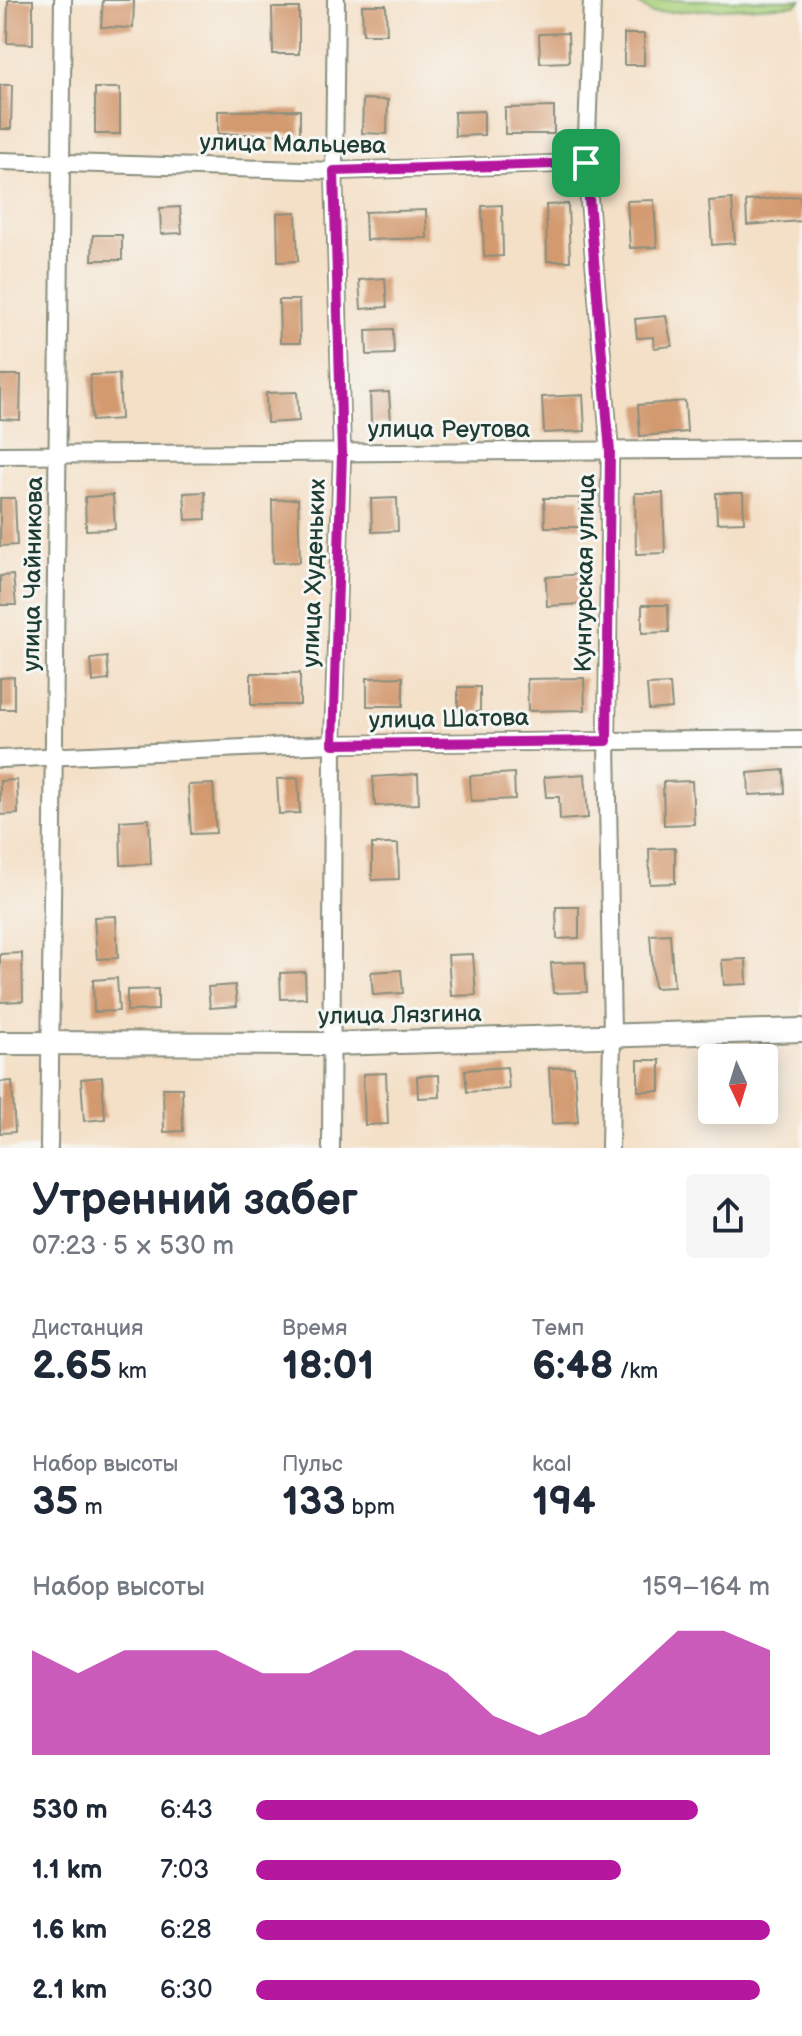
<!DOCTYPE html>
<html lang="ru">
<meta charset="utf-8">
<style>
body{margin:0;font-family:"Balsamiq Sans",sans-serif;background:#f6f6f7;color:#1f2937;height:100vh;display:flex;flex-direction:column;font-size:30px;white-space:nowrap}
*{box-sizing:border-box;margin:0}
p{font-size:26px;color:#747a83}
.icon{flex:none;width:44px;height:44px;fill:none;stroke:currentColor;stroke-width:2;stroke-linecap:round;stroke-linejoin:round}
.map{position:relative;height:1148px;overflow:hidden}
.panel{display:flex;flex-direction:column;background:#fff;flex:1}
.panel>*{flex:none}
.needle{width:52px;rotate:176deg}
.tools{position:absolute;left:698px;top:1044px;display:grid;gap:16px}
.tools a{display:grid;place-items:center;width:80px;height:80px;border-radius:8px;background:#fff;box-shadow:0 4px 20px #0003;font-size:40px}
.pin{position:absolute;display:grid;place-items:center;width:68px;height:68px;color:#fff;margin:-34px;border-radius:16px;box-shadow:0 4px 12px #0006}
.round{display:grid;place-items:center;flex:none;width:84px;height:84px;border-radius:8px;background:#f6f6f7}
.headline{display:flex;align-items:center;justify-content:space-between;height:136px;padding:0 32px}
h1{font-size:44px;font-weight:800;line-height:60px}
.figures{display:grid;grid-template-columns:repeat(3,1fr);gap:12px;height:136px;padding:8px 32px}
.figures div{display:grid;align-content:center}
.figures b{font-size:40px;font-weight:800}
.figures small{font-size:22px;font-weight:400}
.figures p{font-size:22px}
.chart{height:224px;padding:16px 32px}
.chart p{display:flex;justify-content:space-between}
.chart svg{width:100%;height:144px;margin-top:8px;fill:#b5179e;opacity:.7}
ul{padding:0 32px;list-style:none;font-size:26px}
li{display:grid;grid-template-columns:128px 96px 1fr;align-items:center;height:60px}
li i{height:20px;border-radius:10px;background:#b5179e}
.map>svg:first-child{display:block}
.green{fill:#aad17b;stroke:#648758;stroke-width:2}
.building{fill:#d39a6f}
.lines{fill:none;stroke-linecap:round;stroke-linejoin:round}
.minor-casing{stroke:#8a8e7e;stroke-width:20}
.secondary-casing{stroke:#8a8e7e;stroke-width:26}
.minor{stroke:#fff;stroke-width:16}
.secondary{stroke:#fff;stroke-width:22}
.route-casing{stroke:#fff;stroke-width:16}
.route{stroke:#b5179e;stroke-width:10}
.labels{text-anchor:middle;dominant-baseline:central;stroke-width:6;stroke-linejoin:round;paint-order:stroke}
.street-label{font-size:24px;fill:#1f3d34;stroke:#f6f6f2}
</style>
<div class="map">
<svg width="802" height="1148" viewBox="0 0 802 1148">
<rect width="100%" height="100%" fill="#f6f6f2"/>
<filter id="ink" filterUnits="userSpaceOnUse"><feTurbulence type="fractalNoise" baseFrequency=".0125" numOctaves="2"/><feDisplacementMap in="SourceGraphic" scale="16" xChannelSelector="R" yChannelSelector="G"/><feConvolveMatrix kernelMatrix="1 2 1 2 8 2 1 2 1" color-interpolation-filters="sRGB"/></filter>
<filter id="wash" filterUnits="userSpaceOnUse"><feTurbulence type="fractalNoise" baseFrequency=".006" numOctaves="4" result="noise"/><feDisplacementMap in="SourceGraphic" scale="32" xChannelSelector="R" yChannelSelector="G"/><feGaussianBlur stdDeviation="1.8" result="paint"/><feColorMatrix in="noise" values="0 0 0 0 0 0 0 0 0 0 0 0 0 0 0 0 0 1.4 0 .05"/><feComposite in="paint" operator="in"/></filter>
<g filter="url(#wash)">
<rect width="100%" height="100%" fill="#f4e0c7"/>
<path class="green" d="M633,0H801L795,5L651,13Z"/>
<g id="blocks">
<g class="building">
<path d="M8,0H33V44L7,43Z"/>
<path d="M103,0H134L133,28L101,27Z"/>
<path d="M362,5H386L387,34H363Z"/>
<path d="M272,8H299V54H273Z"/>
<path d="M568,33L569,62L540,63L539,34Z"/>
<rect x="624" y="34" width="20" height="31"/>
<path d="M0,85H12L11,129H0Z"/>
<rect x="95" y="88" width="25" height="46"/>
<path d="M363,99L388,100L387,134L362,133Z"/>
<path d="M554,107V134H505V108Z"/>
<path d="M300,110V134H218V111Z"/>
<path d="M484,111V135L455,136L454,112Z"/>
<path d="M800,196L802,221L747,225L746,201Z"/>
<path d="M732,199L735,243L712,245L709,201Z"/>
<path d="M654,200L657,247L630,248L627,201Z"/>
<path d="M568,204L570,261H547L546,205Z"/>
<path d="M502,205L503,256L484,257L482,206Z"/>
<path d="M180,207L182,233L161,234L160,208Z"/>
<path d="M426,210L427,238L366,240L365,212Z"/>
<path d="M296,212L298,261L278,262L277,213Z"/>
<path d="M93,235H122V260H92Z"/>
<path d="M385,278L387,307L361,309L359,280Z"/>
<path d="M279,300H299L300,343H280Z"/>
<path d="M666,316L672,346L654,348L653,337L637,338L635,319Z"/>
<path d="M393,329L394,354L367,355L366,330Z"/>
<path d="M119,374L121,419L92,421L90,375Z"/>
<path d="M0,375H21L20,420L0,419Z"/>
<path d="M297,392L299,421L267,423L266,393Z"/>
<path d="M389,392L391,423L371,424L370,393Z"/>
<path d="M583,395L585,431L544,433L542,397Z"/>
<path d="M685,401L687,432L640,436L638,405Z"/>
<path d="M205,492L206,519L186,520L184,493Z"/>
<path d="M635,493H663L665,553L636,554Z"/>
<path d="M716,493H743L744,522L717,523Z"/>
<path d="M113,495L115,529L86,530L85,497Z"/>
<path d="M0,498H15L17,545L0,546Z"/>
<path d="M397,498L398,531L372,532L371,499Z"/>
<path d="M544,498H580L581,527H545Z"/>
<path d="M298,499L300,562L273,563L272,500Z"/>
<path d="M581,574L582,604L547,606L546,577Z"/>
<path d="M13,575L16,605H0V576Z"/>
<path d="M642,605H668L669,632L642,633Z"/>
<path d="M107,657L109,680L93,682L91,659Z"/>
<rect x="251" y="673" width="49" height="32"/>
<path d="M14,677V709H0V678Z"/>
<path d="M403,677V706H367V678Z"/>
<path d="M584,678L585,710L528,711L527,679Z"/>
<path d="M670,684L672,708L649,710L647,685Z"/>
<rect x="458" y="687" width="22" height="25"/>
<path d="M784,770L785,793L749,795L748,773Z"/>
<path d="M514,773L515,799L471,801L470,776Z"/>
<path d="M418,774L419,804L375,806L373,777Z"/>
<path d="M585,774L588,818L560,820L559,797H546L544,777Z"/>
<path d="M298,778L300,813L279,814L277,779Z"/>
<path d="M17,780L18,814L0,815V781Z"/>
<path d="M692,781L694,824L664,825L663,782Z"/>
<path d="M213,784L216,833L191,834L188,785Z"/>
<path d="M149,819L151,864L121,865L120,821Z"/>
<path d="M372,844H398L399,879L372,880Z"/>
<path d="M675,848V883L650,884L649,849Z"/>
<path d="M556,907H579V938L557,939Z"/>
<path d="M116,916L118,958L97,959L94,917Z"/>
<path d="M670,934L674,987L654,988L650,935Z"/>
<path d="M22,953L23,1001L0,1002V954Z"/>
<path d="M473,954L476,995L451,996L448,955Z"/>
<path d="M746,959L747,984L724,985L722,960Z"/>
<path d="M585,962L587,992L553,993L551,963Z"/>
<path d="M401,970L403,993L373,995L371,972Z"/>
<path d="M305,972L306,998L281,999L280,973Z"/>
<path d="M117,978L119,1011L94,1012L93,980Z"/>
<path d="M235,985L237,1006L210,1008L208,987Z"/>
<path d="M158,989V1010L127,1011V990Z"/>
<rect x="638" y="1060" width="22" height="31"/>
<path d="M507,1067L509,1089L467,1092L465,1070Z"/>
<path d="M574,1067L578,1122L552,1124L549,1068Z"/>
<path d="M386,1073L388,1124L365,1125L363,1074Z"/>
<path d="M439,1075L440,1097L418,1098L417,1076Z"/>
<path d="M102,1077L105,1119L84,1121L81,1079Z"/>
<path d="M12,1081L15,1132L0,1133V1082Z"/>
<path d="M163,1088H182L183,1131L164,1132Z"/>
</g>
</g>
</g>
<g filter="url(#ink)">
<use href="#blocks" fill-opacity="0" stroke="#8a8e7e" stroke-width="2"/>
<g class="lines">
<g class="minor-casing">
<g id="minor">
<path d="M592,0L586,163L610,452L607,741L612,1035L610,1148"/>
<path d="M0,161L334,171L586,163"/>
<path d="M0,455L802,449"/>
<path d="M0,759L333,744L802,739"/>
<path d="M49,1148L63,0"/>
<path d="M331,1148L333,744L342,454L334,171L336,0"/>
</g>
</g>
<g class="secondary-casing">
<path id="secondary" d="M0,1043L331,1044L802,1030"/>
</g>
<use href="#minor" class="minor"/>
<use href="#secondary" class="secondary"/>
</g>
</g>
<g class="lines" filter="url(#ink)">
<g class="route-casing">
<path id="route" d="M586,163L610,452L607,741L333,744L342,454L334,171Z"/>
</g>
<use href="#route" class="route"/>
</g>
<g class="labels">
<g class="street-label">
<text transform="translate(293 144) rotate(1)">улица Мальцева</text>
<text x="449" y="429">улица Реутова</text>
<text transform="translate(314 573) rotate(-88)">улица Худеньких</text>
<text transform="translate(585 573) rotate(-89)">Кунгурская улица</text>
<text transform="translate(33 574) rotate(-89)">улица Чайникова</text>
<text transform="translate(449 719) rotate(-1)">улица Шатова</text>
<text transform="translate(400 1015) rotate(-1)">улица Лязгина</text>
</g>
</g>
</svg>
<div class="tools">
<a><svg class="needle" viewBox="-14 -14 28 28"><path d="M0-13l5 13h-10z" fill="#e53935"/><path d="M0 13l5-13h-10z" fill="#747a83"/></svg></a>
</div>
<div class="pin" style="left:586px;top:163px;background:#1e9e55"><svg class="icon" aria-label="arrive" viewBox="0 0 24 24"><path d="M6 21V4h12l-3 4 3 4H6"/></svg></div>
</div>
<section class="panel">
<div class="headline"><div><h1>Утренний забег</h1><p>07:23 · 5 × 530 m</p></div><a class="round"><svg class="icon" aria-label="share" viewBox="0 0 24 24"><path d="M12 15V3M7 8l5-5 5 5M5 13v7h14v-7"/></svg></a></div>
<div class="figures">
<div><p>Дистанция</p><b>2.65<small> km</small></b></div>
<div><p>Время</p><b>18:01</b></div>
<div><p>Темп</p><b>6:48<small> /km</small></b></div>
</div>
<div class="figures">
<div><p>Набор высоты</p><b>35<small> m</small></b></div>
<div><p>Пульс</p><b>133<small> bpm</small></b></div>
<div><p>kcal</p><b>194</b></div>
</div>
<div class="chart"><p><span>Набор высоты</span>159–164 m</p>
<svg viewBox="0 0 160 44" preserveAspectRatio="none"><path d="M0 44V12L10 19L20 12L30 12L40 12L50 19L60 19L70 12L80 12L90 19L100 32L110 38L120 32L130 19L140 6L150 6L160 12V44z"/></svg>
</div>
<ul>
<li><b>530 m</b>6:43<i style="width:86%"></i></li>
<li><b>1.1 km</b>7:03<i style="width:71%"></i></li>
<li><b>1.6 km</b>6:28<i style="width:100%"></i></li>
<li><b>2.1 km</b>6:30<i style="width:98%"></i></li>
</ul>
</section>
